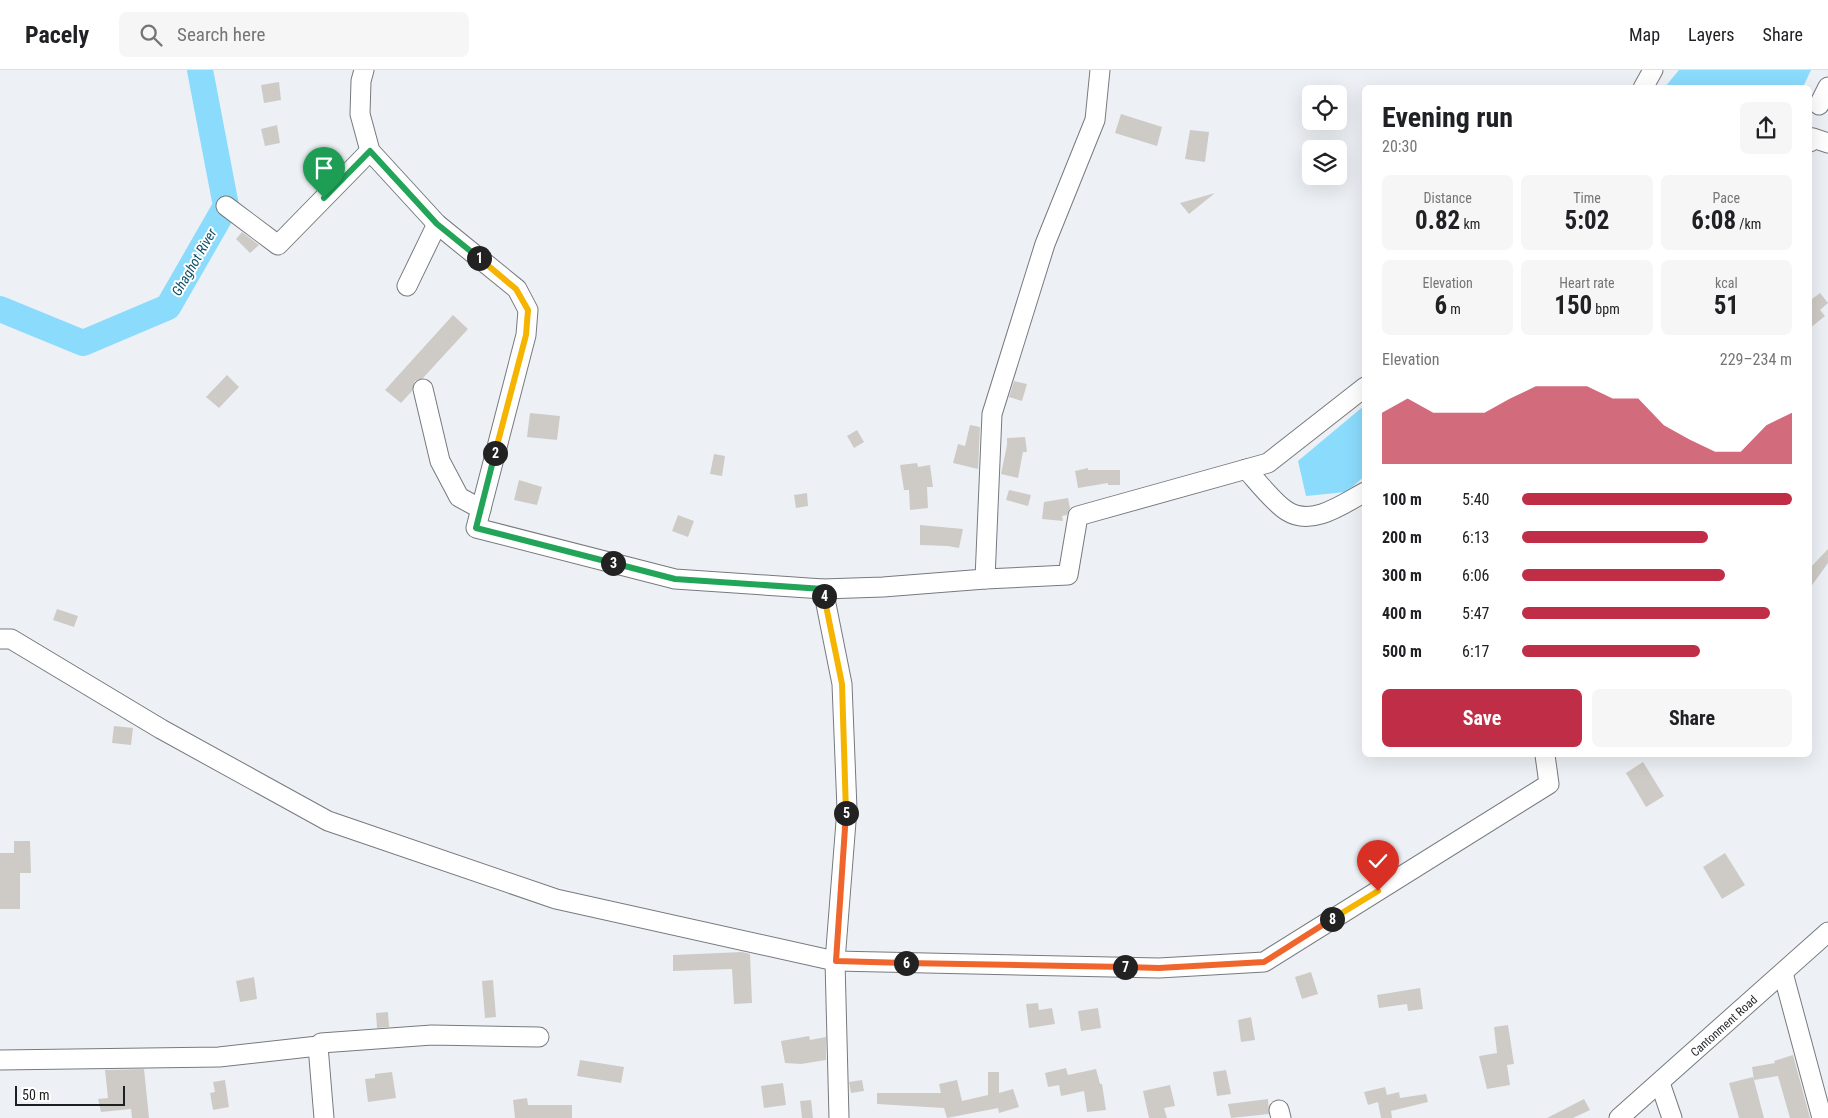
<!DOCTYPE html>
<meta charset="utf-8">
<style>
body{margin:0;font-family:"Roboto Condensed",sans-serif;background:#f6f6f6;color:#202124;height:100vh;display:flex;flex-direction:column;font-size:19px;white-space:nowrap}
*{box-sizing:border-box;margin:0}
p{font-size:16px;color:#757577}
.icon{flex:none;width:28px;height:28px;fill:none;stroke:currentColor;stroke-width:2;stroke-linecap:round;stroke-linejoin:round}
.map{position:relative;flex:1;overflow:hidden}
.sheet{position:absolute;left:1362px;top:15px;width:450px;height:672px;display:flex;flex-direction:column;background:#fff;border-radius:8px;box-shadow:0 5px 20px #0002}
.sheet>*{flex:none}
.fabs{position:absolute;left:1302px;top:15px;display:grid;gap:10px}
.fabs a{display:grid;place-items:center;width:45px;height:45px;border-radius:8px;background:#fff;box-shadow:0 5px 20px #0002;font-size:25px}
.scale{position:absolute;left:15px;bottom:12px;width:110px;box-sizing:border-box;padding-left:5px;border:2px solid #1e1f21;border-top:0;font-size:14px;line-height:18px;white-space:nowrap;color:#1e1f21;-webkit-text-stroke:4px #fff;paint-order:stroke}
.pin{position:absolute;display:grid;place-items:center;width:42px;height:42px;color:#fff;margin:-51px -21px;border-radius:50% 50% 50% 0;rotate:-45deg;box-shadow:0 0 5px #0007}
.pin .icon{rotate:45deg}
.km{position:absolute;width:25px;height:25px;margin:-12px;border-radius:50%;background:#222;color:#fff;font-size:14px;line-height:25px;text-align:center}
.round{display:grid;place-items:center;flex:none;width:52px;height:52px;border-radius:8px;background:#f6f6f6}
.head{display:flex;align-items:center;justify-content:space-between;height:85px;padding:0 20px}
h1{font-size:28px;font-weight:700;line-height:38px}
.figures{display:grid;grid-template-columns:repeat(3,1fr);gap:8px;height:85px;padding:5px 20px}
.figures div{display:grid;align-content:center;border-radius:8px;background:#f6f6f6;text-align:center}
.figures b{font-size:25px;font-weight:700}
.figures small{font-size:14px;font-weight:400}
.figures p{font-size:14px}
.chart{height:140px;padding:10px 20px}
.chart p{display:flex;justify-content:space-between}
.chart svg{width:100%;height:90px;margin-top:5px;fill:#bf2e46;opacity:.7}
.button{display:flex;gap:10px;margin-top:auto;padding:10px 20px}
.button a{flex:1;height:58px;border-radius:8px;background:#bf2e46;color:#fff;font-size:20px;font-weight:700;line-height:58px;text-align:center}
.button a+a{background:#f6f6f6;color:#202124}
ul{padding:0 20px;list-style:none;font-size:16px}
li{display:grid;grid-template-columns:80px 60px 1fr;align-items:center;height:38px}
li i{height:12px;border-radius:6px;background:#bf2e46}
header{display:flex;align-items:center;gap:30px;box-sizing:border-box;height:70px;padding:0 25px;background:#fff;border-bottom:1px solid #e0e0e0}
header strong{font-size:24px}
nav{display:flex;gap:28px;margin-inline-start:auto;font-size:18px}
.search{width:350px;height:45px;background:#f6f6f6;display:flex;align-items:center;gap:12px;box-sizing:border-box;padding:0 18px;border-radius:8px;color:#757577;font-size:19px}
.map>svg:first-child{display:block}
.water{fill:#8bdbfc}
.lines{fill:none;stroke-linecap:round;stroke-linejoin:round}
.river{stroke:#8bdbfc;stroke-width:26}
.building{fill:#cecbc7}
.minor-casing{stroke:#767a7e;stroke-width:21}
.minor{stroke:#fff;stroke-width:19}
.split-1-casing{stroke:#fff;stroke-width:10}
.split-2-casing{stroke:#fff;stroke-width:10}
.split-3-casing{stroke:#fff;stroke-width:10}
.split-4-casing{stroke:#fff;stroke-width:10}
.split-5-casing{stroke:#fff;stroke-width:10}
.split-6-casing{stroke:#fff;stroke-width:10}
.split-7-casing{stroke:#fff;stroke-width:10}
.split-8-casing{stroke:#fff;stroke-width:10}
.split-9-casing{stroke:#fff;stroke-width:10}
.split-1{stroke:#22a559;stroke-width:6}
.split-2{stroke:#f5b400;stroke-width:6}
.split-3{stroke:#22a559;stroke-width:6}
.split-4{stroke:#22a559;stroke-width:6}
.split-5{stroke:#f5b400;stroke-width:6}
.split-6{stroke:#f0652b;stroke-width:6}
.split-7{stroke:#f0652b;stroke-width:6}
.split-8{stroke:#f0652b;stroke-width:6}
.split-9{stroke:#f5b400;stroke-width:6}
.labels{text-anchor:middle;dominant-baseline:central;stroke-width:4;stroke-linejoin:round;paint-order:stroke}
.street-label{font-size:12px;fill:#1e1f21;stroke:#fff}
.water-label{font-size:14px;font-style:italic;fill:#0d5167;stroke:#fff}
</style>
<header>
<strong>Pacely</strong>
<div class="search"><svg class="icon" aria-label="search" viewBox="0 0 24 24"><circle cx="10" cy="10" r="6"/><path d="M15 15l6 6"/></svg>Search here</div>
<nav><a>Map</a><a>Layers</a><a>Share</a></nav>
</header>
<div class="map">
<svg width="1828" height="1048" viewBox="0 0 1828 1048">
<rect width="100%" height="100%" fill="#edf1f5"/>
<g class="water">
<path d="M1679,0H1811L1803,17H1665Z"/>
<path d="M1365,335V406L1346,422L1306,426L1298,391Z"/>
</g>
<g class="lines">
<path class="river" d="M0,239L83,273L168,237L226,136L200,0"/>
</g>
<g class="building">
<path d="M279,12L281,30L264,33L261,15Z"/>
<path d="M1121,44L1162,57L1157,76L1115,63Z"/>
<path d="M277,55L280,73L265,76L261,59Z"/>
<path d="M1190,60L1209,62L1205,92L1185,89Z"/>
<path d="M1215,123L1189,144L1180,133Z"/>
<path d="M242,162L259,175L250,183L236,169Z"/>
<path d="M1820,223L1828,233L1820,240L1825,246L1810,258V226L1812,229Z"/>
<path d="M453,245L468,259L423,308L415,311L412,321L401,333L385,320Z"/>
<path d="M227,305L239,317L219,338L206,327Z"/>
<path d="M1014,311L1027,314L1022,331L1009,327Z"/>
<path d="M530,343L560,346L557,370L527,367Z"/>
<path d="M970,355L980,357L978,399L953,393L958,374L965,376Z"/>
<path d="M857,360L864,372L854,378L847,366Z"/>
<path d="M1025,367L1027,382H1023L1018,408L1001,404L1007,375V368Z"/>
<path d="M714,384L725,386L722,406L710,404Z"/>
<path d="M917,393L918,397L930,395L933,417H927L928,438L910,440L909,420H904L900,395Z"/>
<path d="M1088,398V400H1120V415H1108V413L1078,418L1075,401Z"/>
<path d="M519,410L542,417L537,435L514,430Z"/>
<path d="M1009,420L1031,425L1028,436L1006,430Z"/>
<path d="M807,423L808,436L796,438L794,425Z"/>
<path d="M1068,428L1070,438L1067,445L1062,446L1063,451L1042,449L1044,432Z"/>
<path d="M678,445L694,451L688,467L672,461Z"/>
<path d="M920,455L963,459L959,478L948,476L920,475Z"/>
<path d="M1828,479V493L1810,518V498Z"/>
<path d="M57,539L78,546L74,557L53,550Z"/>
<path d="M114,656L133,658L131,675L112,673Z"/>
<path d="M1643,692L1664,726L1646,737L1626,703Z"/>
<path d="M14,771H30L31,803H20V839H0V783H14Z"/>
<path d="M1725,783L1745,815L1722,829L1703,797Z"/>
<path d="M742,882L750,884L752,933L734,934L732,899L673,901V885Z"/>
<path d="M1311,902L1318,924L1302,929L1295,907Z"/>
<path d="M254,907L257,929L240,932L236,911Z"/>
<path d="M493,910L496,947L485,948L482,911Z"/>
<path d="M1420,918L1423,939L1408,941L1407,934L1379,938L1377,925Z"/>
<path d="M1038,933L1039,940L1052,938L1055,954L1029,958L1026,934Z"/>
<path d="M1098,938L1101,958L1081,961L1078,941Z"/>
<path d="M388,942L389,957L377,958L376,943Z"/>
<path d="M1251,947L1255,970L1241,972L1238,950Z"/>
<path d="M1508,955L1514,994L1507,995L1510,1015L1487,1019L1479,986L1497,983L1494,957Z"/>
<path d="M809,966L810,970L826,967V990L801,994L785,993L781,971Z"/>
<path d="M1793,985L1810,1048H1790L1778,1006L1754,1010L1764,1048H1739L1729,1013L1753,1007L1754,1010L1752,997L1775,993L1774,991Z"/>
<path d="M580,990L624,997L621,1013L577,1006Z"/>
<path d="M1066,998L1068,1005L1096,999L1100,1014H1102L1106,1040L1087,1042L1084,1021L1061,1026L1059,1015L1048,1017L1045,1003Z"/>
<path d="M144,999L149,1048H132L131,1039L101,1042L98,1029L108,1028L105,1000Z"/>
<path d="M1226,1000L1231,1024L1217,1026L1213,1002Z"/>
<path d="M392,1002L396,1028L368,1032L365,1009L375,1008V1004Z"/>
<path d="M988,1002H999V1023L1013,1019L1019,1037L999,1043L998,1038L947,1048L944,1038L877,1034V1023H941L939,1014L957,1010L962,1031L988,1025Z"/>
<path d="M225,1010L229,1037L213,1040L210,1023L215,1022L213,1012Z"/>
<path d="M862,1010L864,1021L851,1023L849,1012Z"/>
<path d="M783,1013L786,1035L764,1038L761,1016Z"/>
<path d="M1170,1015L1175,1036L1164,1038L1167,1048H1149L1143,1021Z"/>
<path d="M1385,1017L1387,1025L1399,1022L1400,1028L1426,1024L1428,1032L1391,1041L1392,1048H1381L1378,1032L1368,1035L1364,1022Z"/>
<path d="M527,1028L528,1035H572V1048H515L513,1030Z"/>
<path d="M1268,1029L1269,1044L1231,1048L1228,1034Z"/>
<path d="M1584,1029L1590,1040L1573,1048H1547Z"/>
<path d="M811,1030L813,1048H802L800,1031Z"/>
</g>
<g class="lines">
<g class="minor-casing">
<g id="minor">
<path d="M364,0L361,11L360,44L370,81L437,154L517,219L528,240L526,265L476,458L675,509L823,519L883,517L985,509L992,344L1045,174L1095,50L1100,0"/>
<path d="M1643,18L1653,0"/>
<path d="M1819,35L1828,17"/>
<path d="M1810,72L1813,68L1828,73"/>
<path d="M226,136L278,175L370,81"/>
<path d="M407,216L437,154"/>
<path d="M423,319L440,391L459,427L481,439"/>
<path d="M1246,399C1257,411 1274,433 1287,441C1312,457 1343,434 1365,422"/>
<path d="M985,509L1068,505L1078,446L1268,393L1365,317"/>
<path d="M823,519L842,614L847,739L835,891L839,1048"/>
<path d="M0,569H11L161,659L328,751L556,829L835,891L1159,898L1264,892L1549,714L1545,685"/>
<path d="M1783,903L1822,1048"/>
<path d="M318,976L324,1048"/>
<path d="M0,990L219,987L318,976L321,973L432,965L539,967"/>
<path d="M1660,1013L1672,1048"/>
<path d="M1279,1040L1281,1048"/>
<path d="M1619,1048L1828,862"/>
</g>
</g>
<use href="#minor" class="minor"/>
</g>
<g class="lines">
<g class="split-1-casing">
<path id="split-1" d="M324,128L370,81L437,154L479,188"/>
</g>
<g class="split-2-casing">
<path id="split-2" d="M479,188L516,219L528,240L526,265L495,383"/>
</g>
<g class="split-3-casing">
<path id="split-3" d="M495,383L476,458L613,493"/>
</g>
<g class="split-4-casing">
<path id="split-4" d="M613,493L675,509L823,519L824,526"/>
</g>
<g class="split-5-casing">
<path id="split-5" d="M824,526L842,614L846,743"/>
</g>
<g class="split-6-casing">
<path id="split-6" d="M846,743L836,891L906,893"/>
</g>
<g class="split-7-casing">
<path id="split-7" d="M906,893L1125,897"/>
</g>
<g class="split-8-casing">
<path id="split-8" d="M1125,897L1159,898L1264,892L1332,849"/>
</g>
<g class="split-9-casing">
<path id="split-9" d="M1332,849L1378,821"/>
</g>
<use href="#split-1" class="split-1"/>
<use href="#split-2" class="split-2"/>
<use href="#split-3" class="split-3"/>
<use href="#split-4" class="split-4"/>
<use href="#split-5" class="split-5"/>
<use href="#split-6" class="split-6"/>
<use href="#split-7" class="split-7"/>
<use href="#split-8" class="split-8"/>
<use href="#split-9" class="split-9"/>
</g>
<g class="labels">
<g class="street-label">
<text transform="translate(1724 956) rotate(-42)">Cantonment Road</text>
</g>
<g class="water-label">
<text transform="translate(194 192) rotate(-60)">Ghaghot River</text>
</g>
</g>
</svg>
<div class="fabs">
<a><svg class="icon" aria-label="locate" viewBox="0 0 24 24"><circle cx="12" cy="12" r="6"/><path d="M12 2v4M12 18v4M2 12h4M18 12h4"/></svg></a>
<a><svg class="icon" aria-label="layers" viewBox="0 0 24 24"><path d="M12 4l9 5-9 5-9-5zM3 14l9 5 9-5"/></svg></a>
</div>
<div class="scale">50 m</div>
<div class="pin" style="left:324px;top:128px;background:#1e9e55"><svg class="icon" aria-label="arrive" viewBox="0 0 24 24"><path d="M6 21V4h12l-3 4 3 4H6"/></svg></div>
<div class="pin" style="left:1378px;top:821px;background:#d93025"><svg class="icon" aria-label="check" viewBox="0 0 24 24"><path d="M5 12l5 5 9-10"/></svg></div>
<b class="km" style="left:479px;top:188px">1</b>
<b class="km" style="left:495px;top:383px">2</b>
<b class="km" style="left:613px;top:493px">3</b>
<b class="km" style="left:824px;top:526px">4</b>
<b class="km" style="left:846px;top:743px">5</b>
<b class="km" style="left:906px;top:893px">6</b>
<b class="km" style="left:1125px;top:897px">7</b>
<b class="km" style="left:1332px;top:849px">8</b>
<section class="sheet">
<div class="head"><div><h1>Evening run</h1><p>20:30</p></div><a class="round"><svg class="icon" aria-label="share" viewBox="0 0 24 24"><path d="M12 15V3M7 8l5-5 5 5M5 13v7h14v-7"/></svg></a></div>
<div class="figures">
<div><p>Distance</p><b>0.82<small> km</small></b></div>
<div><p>Time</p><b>5:02</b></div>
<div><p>Pace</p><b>6:08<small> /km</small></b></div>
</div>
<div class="figures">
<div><p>Elevation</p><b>6<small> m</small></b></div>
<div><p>Heart rate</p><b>150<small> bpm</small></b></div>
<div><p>kcal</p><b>51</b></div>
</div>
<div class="chart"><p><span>Elevation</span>229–234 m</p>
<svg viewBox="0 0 160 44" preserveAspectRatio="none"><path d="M0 44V19L10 12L20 19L30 19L40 19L50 12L60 6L70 6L80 6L90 12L100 12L110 25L120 32L130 38L140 38L150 25L160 19V44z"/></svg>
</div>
<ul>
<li><b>100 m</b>5:40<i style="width:100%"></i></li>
<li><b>200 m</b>6:13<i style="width:69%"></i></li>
<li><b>300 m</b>6:06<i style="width:75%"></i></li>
<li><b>400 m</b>5:47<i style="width:92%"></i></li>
<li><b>500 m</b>6:17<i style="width:66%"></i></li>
</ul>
<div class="button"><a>Save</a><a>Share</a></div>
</section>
</div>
